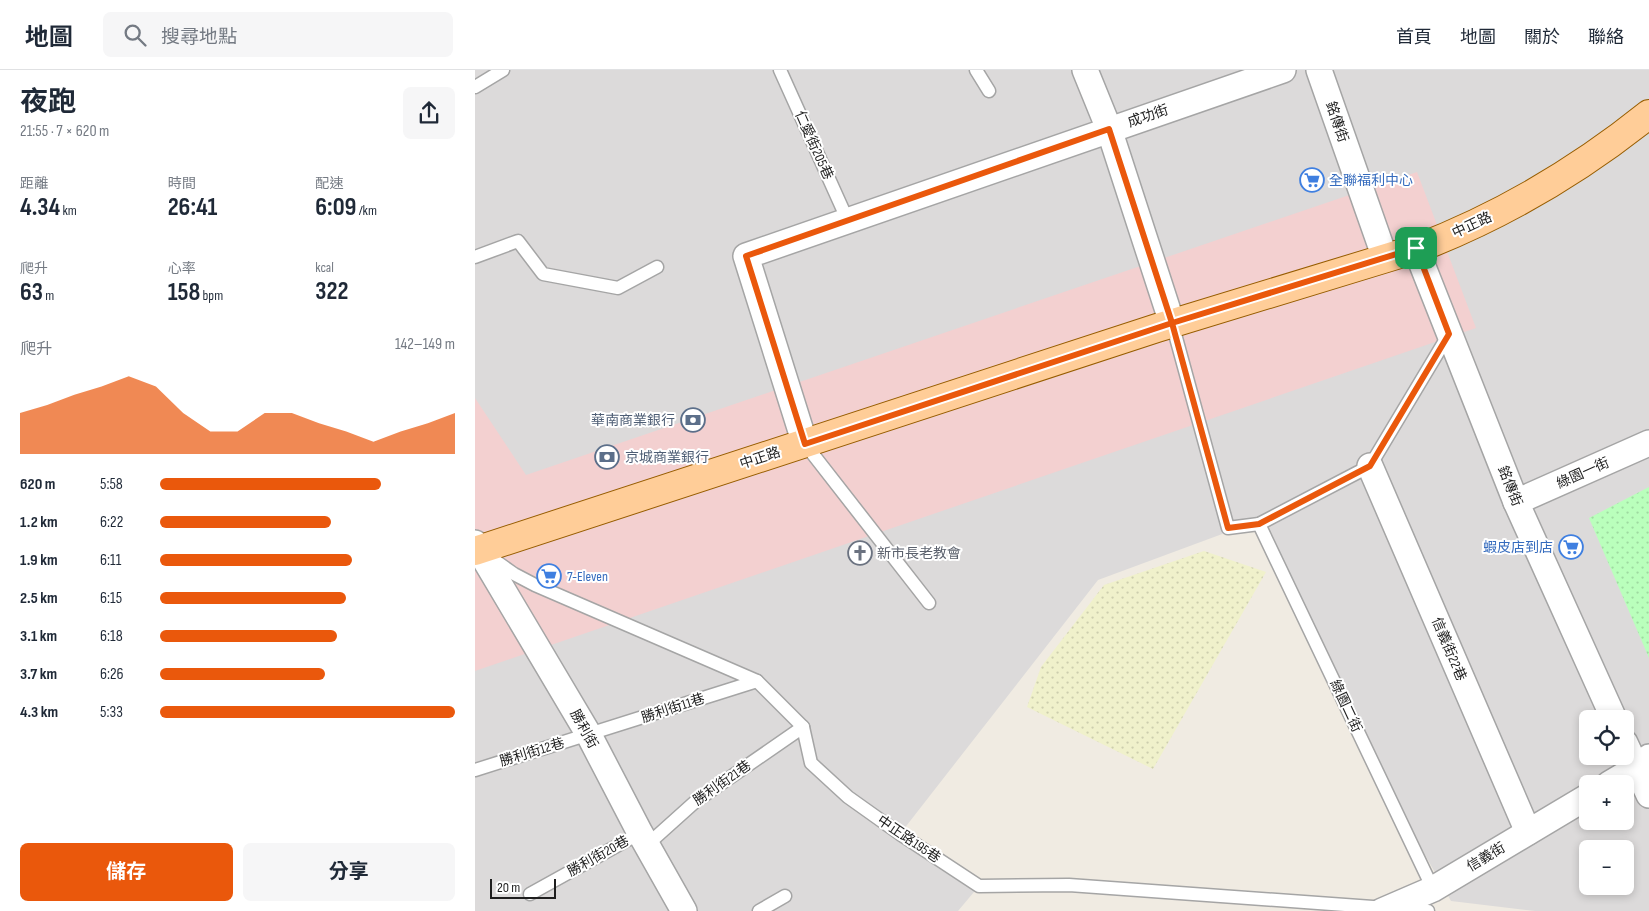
<!DOCTYPE html>
<html lang="zh-TW">
<meta charset="utf-8">
<style>
body{margin:0;font-family:"Sofia Sans Condensed","Noto Sans TC",sans-serif;background:#f6f6f7;color:#1f2937;height:100vh;display:flex;flex-direction:column;font-size:19px;white-space:nowrap}
*{box-sizing:border-box;margin:0}
p{font-size:16px;color:#747a83}
.icon{flex:none;width:28px;height:28px;fill:none;stroke:currentColor;stroke-width:2;stroke-linecap:round;stroke-linejoin:round}
.map{position:relative;flex:1;overflow:hidden}
.sheet{display:flex;flex-direction:column;background:#fff;width:475px}
.sheet>*{flex:none}
.controls{position:absolute;left:1104px;top:640px;display:grid;gap:10px}
.controls a{display:grid;place-items:center;width:55px;height:55px;border-radius:8px;background:#fff;box-shadow:0 2px 8px #0003;font-size:25px}
.scale{position:absolute;left:15px;bottom:12px;width:66px;box-sizing:border-box;padding-left:5px;border:2px solid #1e1e1e;border-top:0;font-size:14px;line-height:18px;white-space:nowrap;color:#1e1e1e;-webkit-text-stroke:4px #fff;paint-order:stroke}
.pin{position:absolute;display:grid;place-items:center;width:42px;height:42px;color:#fff;margin:-21px;border-radius:10px;box-shadow:0 2px 8px #0006}
.round{display:grid;place-items:center;flex:none;width:52px;height:52px;border-radius:8px;background:#f6f6f7}
.headline{display:flex;align-items:center;justify-content:space-between;height:85px;padding:0 20px}
h1{font-size:28px;font-weight:700;line-height:38px}
.figures{display:grid;grid-template-columns:repeat(3,1fr);gap:8px;height:85px;padding:5px 20px}
.figures div{display:grid;align-content:center}
.figures b{font-size:25px;font-weight:700}
.figures small{font-size:14px;font-weight:400}
.figures p{font-size:14px}
.chart{height:140px;padding:10px 20px}
.chart p{display:flex;justify-content:space-between}
.chart svg{width:100%;height:90px;margin-top:5px;fill:#ea580c;opacity:.7}
.cta{display:flex;gap:10px;margin-top:auto;padding:10px 20px}
.cta a{flex:1;height:58px;border-radius:8px;background:#ea580c;color:#fff;font-size:20px;font-weight:700;line-height:58px;text-align:center}
.cta a+a{background:#f6f6f7;color:#1f2937}
ul{padding:0 20px;list-style:none;font-size:16px}
li{display:grid;grid-template-columns:80px 60px 1fr;align-items:center;height:38px}
li i{height:12px;border-radius:6px;background:#ea580c}
header{display:flex;align-items:center;gap:30px;box-sizing:border-box;height:70px;padding:0 25px;background:#fff;border-bottom:1px solid #e0e1e3}
header strong{font-size:24px}
nav{display:flex;gap:28px;margin-inline-start:auto;font-size:18px}
.search{width:350px;height:45px;background:#f6f6f7;display:flex;align-items:center;gap:12px;box-sizing:border-box;padding:0 18px;border-radius:8px;color:#747a83;font-size:19px}
main{display:flex;flex:1;min-height:0}
.map>svg:first-child{display:block}
.residential{fill:#dcdada;fill-rule:evenodd}
.commercial{fill:#f3d0d0}
.farmland{fill:url(#farmland-dots)}
.park{fill:url(#park-dots)}
.lines{fill:none;stroke-linecap:round;stroke-linejoin:round}
.service-casing{stroke:#a5a5a5;stroke-width:15}
.minor-casing{stroke:#a5a5a5;stroke-width:28}
.primary-casing{stroke:#975d00;stroke-width:30}
.service{stroke:#fff;stroke-width:12}
.minor{stroke:#fff;stroke-width:25}
.primary{stroke:#ffcd98;stroke-width:28}
.route-casing{stroke:#fff;stroke-width:10}
.route{stroke:#ea580c;stroke-width:6}
.labels{text-anchor:middle;dominant-baseline:central;stroke-width:4;stroke-linejoin:round;paint-order:stroke}
.street-label{font-size:14px;fill:#1e1e1e;stroke:#fff}
.shop-label{font-size:14px;fill:#366cbe;stroke:#fff;text-anchor:start}
.service-label{font-size:14px;fill:#4e5e75;stroke:#fff;text-anchor:end}
.worship-label{font-size:14px;fill:#5b616d;stroke:#fff;text-anchor:start}
</style>
<header>
<strong>地圖</strong>
<div class="search"><svg class="icon" aria-label="search" viewBox="0 0 24 24"><circle cx="10" cy="10" r="6"/><path d="M15 15l6 6"/></svg>搜尋地點</div>
<nav><a>首頁</a><a>地圖</a><a>關於</a><a>聯絡</a></nav>
</header>
<main>
<section class="sheet">
<div class="headline"><div><h1>夜跑</h1><p>21:55 · 7 × 620 m</p></div><a class="round"><svg class="icon" aria-label="share" viewBox="0 0 24 24"><path d="M12 15V3M7 8l5-5 5 5M5 13v7h14v-7"/></svg></a></div>
<div class="figures">
<div><p>距離</p><b>4.34<small> km</small></b></div>
<div><p>時間</p><b>26:41</b></div>
<div><p>配速</p><b>6:09<small> /km</small></b></div>
</div>
<div class="figures">
<div><p>爬升</p><b>63<small> m</small></b></div>
<div><p>心率</p><b>158<small> bpm</small></b></div>
<div><p>kcal</p><b>322</b></div>
</div>
<div class="chart"><p><span>爬升</span>142–149 m</p>
<svg viewBox="0 0 160 44" preserveAspectRatio="none"><path d="M0 44V24L10 20L20 15L30 11L40 6L50 11L60 24L70 33L80 33L90 24L100 24L110 29L120 33L130 38L140 33L150 29L160 24V44z"/></svg>
</div>
<ul>
<li><b>620 m</b>5:58<i style="width:75%"></i></li>
<li><b>1.2 km</b>6:22<i style="width:58%"></i></li>
<li><b>1.9 km</b>6:11<i style="width:65%"></i></li>
<li><b>2.5 km</b>6:15<i style="width:63%"></i></li>
<li><b>3.1 km</b>6:18<i style="width:60%"></i></li>
<li><b>3.7 km</b>6:26<i style="width:56%"></i></li>
<li><b>4.3 km</b>5:33<i style="width:100%"></i></li>
</ul>
<div class="cta"><a>儲存</a><a>分享</a></div>
</section>
<div class="map">
<svg width="1174" height="841" viewBox="0 0 1174 841">
<defs>
<pattern id="farmland-dots" width="8" height="8" patternUnits="userSpaceOnUse" patternTransform="scale(1.25)"><rect width="8" height="8" fill="#f0f1cb"/><path d="M2 2h.1M6 6h.1" fill="none" stroke="#cdceae" stroke-width="1.8" stroke-linecap="round"/></pattern>
<pattern id="park-dots" width="8" height="8" patternUnits="userSpaceOnUse" patternTransform="scale(1.25)"><rect width="8" height="8" fill="#baffbc"/><path d="M2 2h.1M6 6h.1" fill="none" stroke="#9fdaa1" stroke-width="1.8" stroke-linecap="round"/></pattern>
</defs>
<rect width="100%" height="100%" fill="#f0ebe2"/>
<path class="residential" d="M0,0H1174V841H1060L976,831L949,783L785,450L623,510L425,764L504,816L483,841H0ZM1112,649H1150V686H1112ZM1112,714H1150V751H1112ZM1112,779H1150V816H1112Z"/>
<path class="commercial" d="M942,102L1001,258L0,601V328L51,405Z"/>
<path class="farmland" d="M729,481L791,502L678,699L552,637L566,597L629,515Z"/>
<path class="park" d="M1174,417V588L1114,448Z"/>
<g class="lines">
<g class="service-casing">
<g id="service">
<path d="M305,0L373,151"/>
<path d="M501,0L514,21"/>
<path d="M0,17L28,0"/>
<path d="M0,187L43,171L68,204L143,218L182,197"/>
<path d="M697,253L753,458L784,454L895,396L974,264"/>
<path d="M330,374L454,533"/>
<path d="M784,454L958,819"/>
<path d="M15,487L39,504L60,515L282,611L328,657L336,693L373,727L425,764L504,816L594,815L953,841"/>
<path d="M0,700L282,611"/>
<path d="M172,775L221,731L328,657"/>
<path d="M55,824L165,763"/>
<path d="M284,841L310,826"/>
</g>
</g>
<g class="minor-casing">
<g id="minor">
<path d="M610,0L634,59L697,253"/>
<path d="M844,0L910,188"/>
<path d="M941,179L1041,432L1139,649"/>
<path d="M330,374L271,186L808,0"/>
<path d="M895,396L1053,762"/>
<path d="M1041,432L1174,373"/>
<path d="M0,473L114,665L165,763L209,841"/>
<path d="M1150,673L1174,725"/>
<path d="M1134,714L1161,698L1174,687"/>
<path d="M907,841L958,819L1112,727"/>
</g>
</g>
<g class="primary-casing">
<path id="primary" d="M0,481L682,258L941,179C1027,146 1102,102 1174,44"/>
</g>
<use href="#service" class="service"/>
<use href="#minor" class="minor"/>
<use href="#primary" class="primary"/>
</g>
<g class="lines">
<g class="route-casing">
<path id="route" d="M941,178L697,253L634,59L271,186L330,374L697,253L753,458L784,454L895,396L974,264L941,178"/>
</g>
<use href="#route" class="route"/>
</g>
<defs>
<g id="supermarket-ring" transform="scale(1.25)"><circle r="9.5" fill="#fff" stroke="#3f7fe0" stroke-width="1.5"/><path d="M-6-5.5h2.5l.6 2H6L4.5 2H-2.5L-4.4-4H-6ZM-1.5 3.2a1.3 1.3 0 1 0 .1 0ZM3 3.2a1.3 1.3 0 1 0 .1 0Z" fill="#3f7fe0"/></g>
<g id="bank-ring" transform="scale(1.25)"><circle r="9.5" fill="#fff" stroke="#5c6f8a" stroke-width="1.5"/><path d="M-6-4H6V4H-6ZM0-2.3a2.3 2.3 0 1 0 0 4.6a2.3 2.3 0 1 0 0-4.6Z" fill="#5c6f8a"/></g>
<g id="church-ring" transform="scale(1.25)"><circle r="9.5" fill="#fff" stroke="#6b7280" stroke-width="1.5"/><path d="M-1.2-6h2.4v3.5h3.3v2.4h-3.3V6h-2.4V-.1h-3.3v-2.4h3.3Z" fill="#6b7280"/></g>
</defs>
<g fill-rule="evenodd">
<use href="#supermarket-ring" x="837" y="110"/>
<use href="#bank-ring" x="218" y="350"/>
<use href="#bank-ring" x="132" y="387"/>
<use href="#supermarket-ring" x="1096" y="477"/>
<use href="#church-ring" x="385" y="483"/>
<use href="#supermarket-ring" x="74" y="506"/>
</g>
<g class="labels">
<g class="street-label">
<text transform="translate(673 46) rotate(-19)">成功街</text>
<text transform="translate(862 52) rotate(71)">銘傳街</text>
<text transform="translate(339 75) rotate(66)">仁愛街205巷</text>
<text transform="translate(997 155) rotate(-25)">中正路</text>
<text transform="translate(285 388) rotate(-18)">中正路</text>
<text transform="translate(1108 403) rotate(-24)">綠園一街</text>
<text transform="translate(1035 416) rotate(68)">銘傳街</text>
<text transform="translate(974 579) rotate(67)">信義街22巷</text>
<text transform="translate(871 636) rotate(65)">綠園二街</text>
<text transform="translate(198 638) rotate(-18)">勝利街11巷</text>
<text transform="translate(109 659) rotate(61)">勝利街</text>
<text transform="translate(57 682) rotate(-17)">勝利街12巷</text>
<text transform="translate(247 713) rotate(-35)">勝利街21巷</text>
<text transform="translate(434 769) rotate(34)">中正路195巷</text>
<text transform="translate(123 786) rotate(-29)">勝利街20巷</text>
<text transform="translate(1011 787) rotate(-31)">信義街</text>
</g>
<g class="shop-label">
<text x="854" y="110">全聯福利中心</text>
<text x="1078" y="477" text-anchor="end">蝦皮店到店</text>
<text x="92" y="506">7-Eleven</text>
</g>
<g class="service-label">
<text x="200" y="350">華南商業銀行</text>
<text x="150" y="387" text-anchor="start">京城商業銀行</text>
</g>
<g class="worship-label">
<text x="402" y="483">新市長老教會</text>
</g>
</g>
</svg>
<div class="controls">
<a><svg class="icon" aria-label="locate" viewBox="0 0 24 24"><circle cx="12" cy="12" r="6"/><path d="M12 2v4M12 18v4M2 12h4M18 12h4"/></svg></a>
<a>+</a>
<a>−</a>
</div>
<div class="scale">20 m</div>
<div class="pin" style="left:941px;top:178px;background:#1e9e55"><svg class="icon" aria-label="arrive" viewBox="0 0 24 24"><path d="M6 21V4h12l-3 4 3 4H6"/></svg></div>
</div>
</main>
